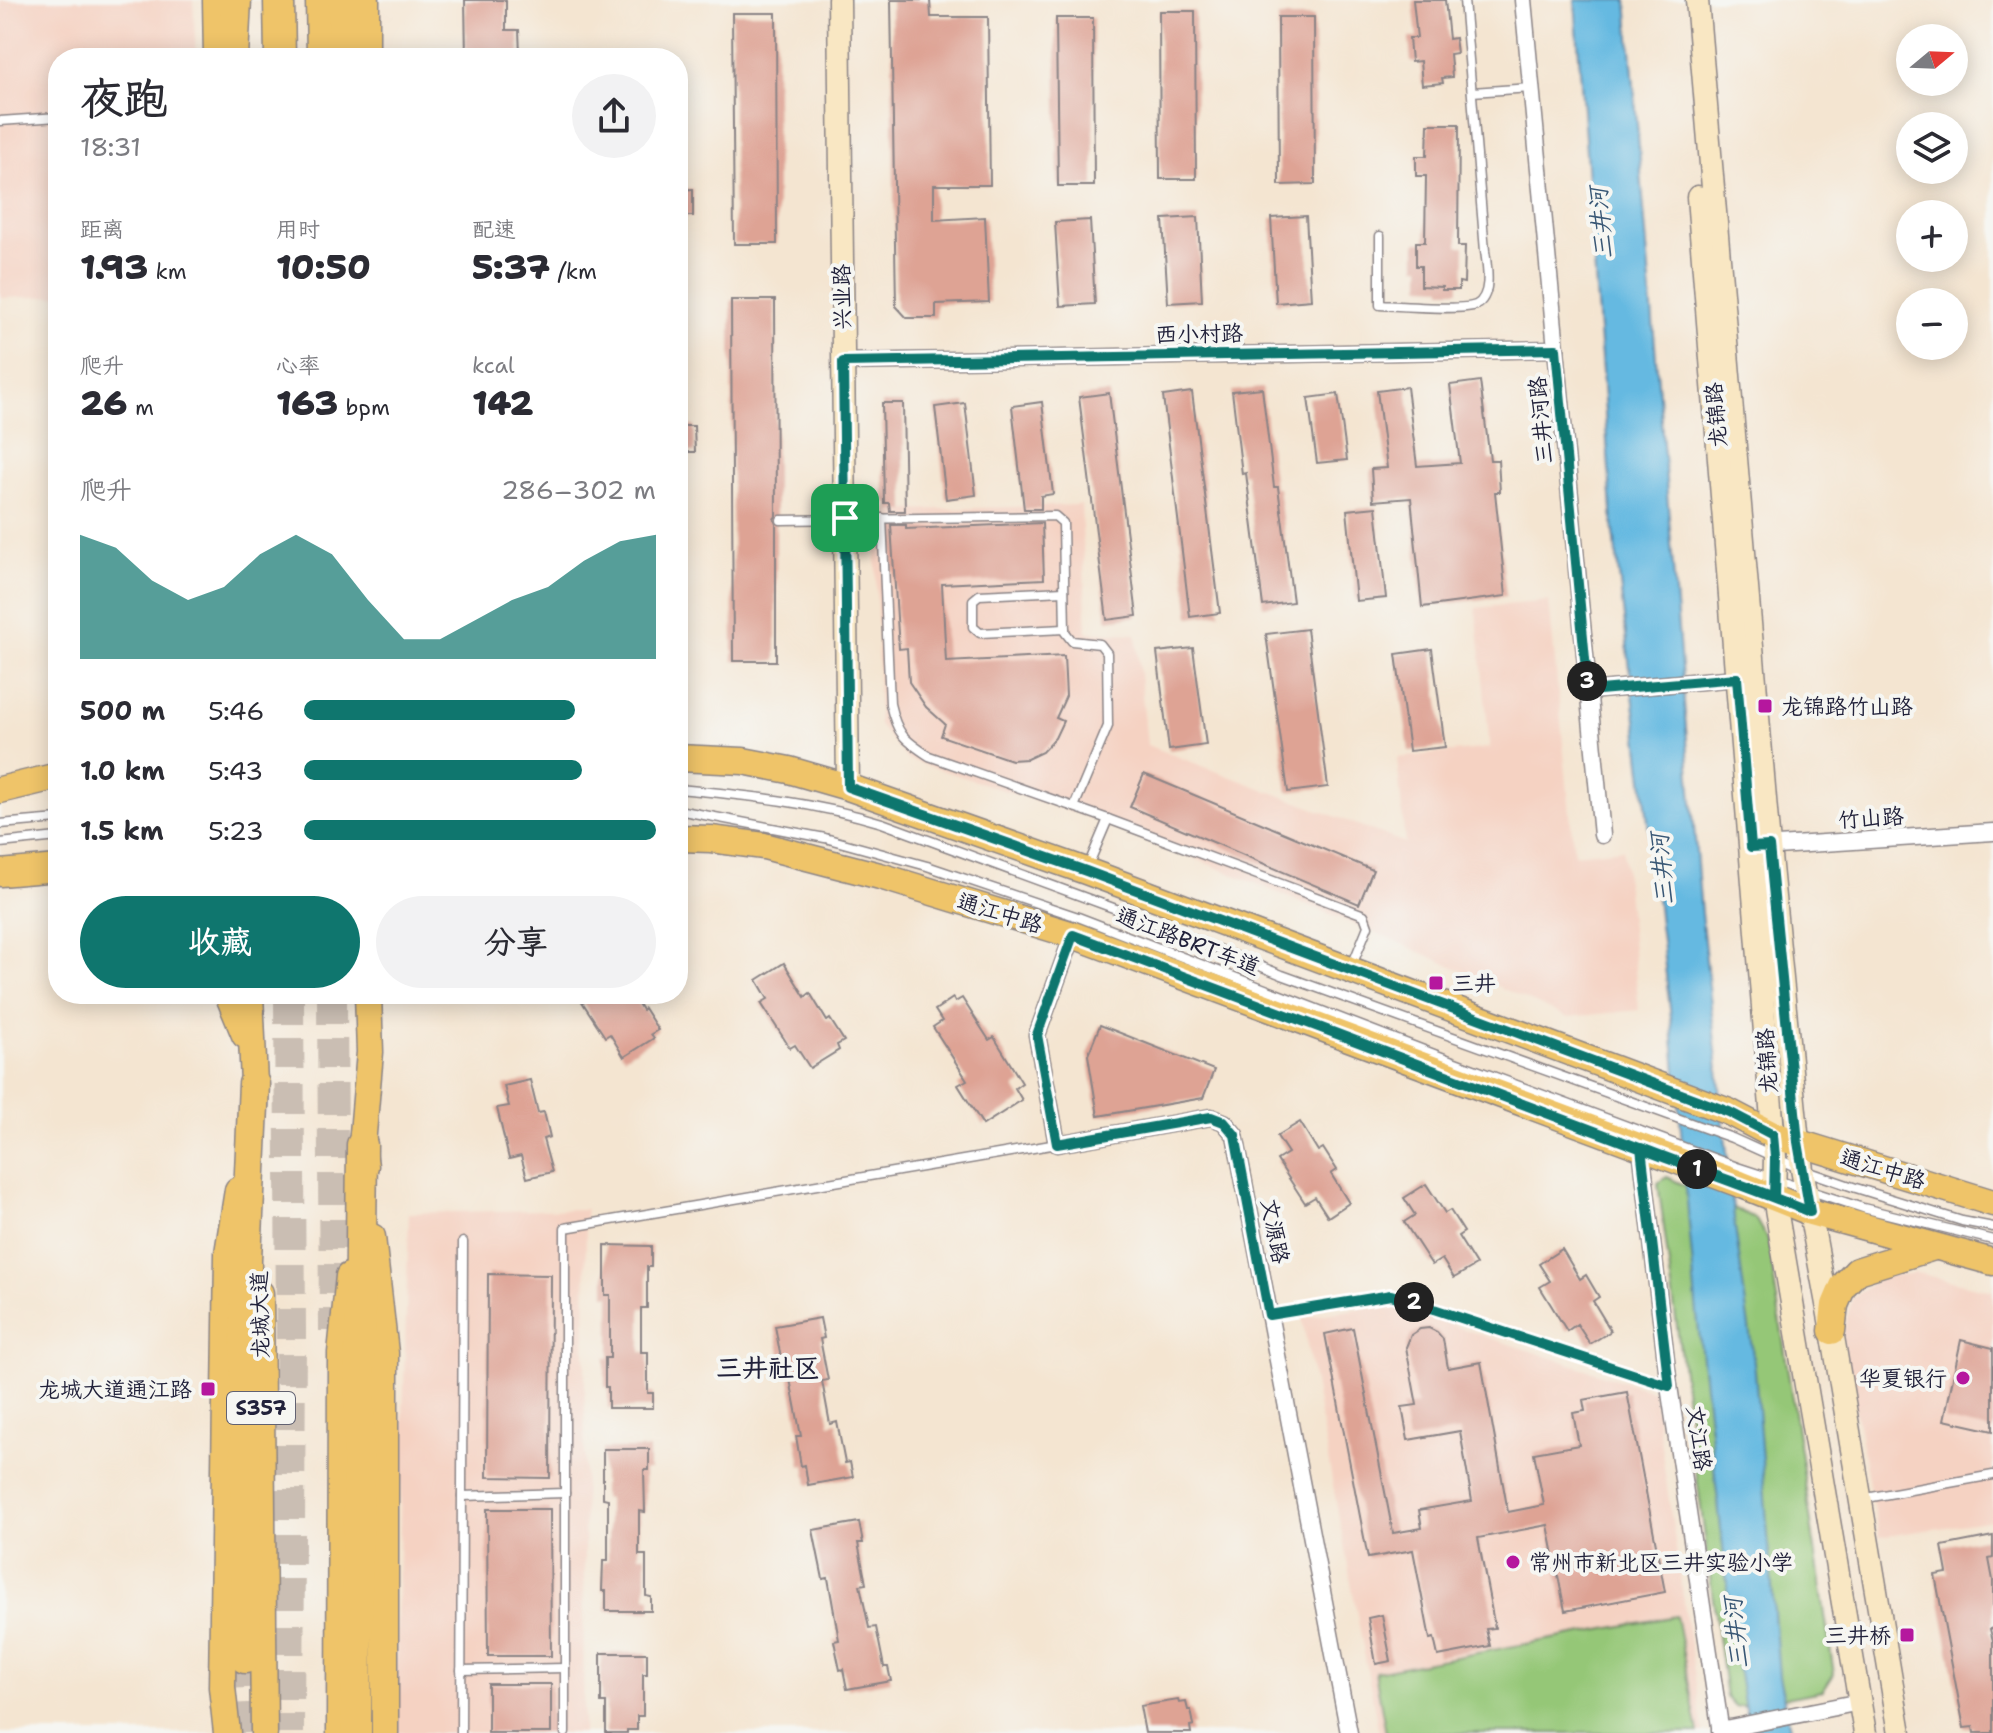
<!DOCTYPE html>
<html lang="zh">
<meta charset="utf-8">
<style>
body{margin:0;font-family:"Shantell Sans","LXGW WenKai TC",sans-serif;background:#f2f2f3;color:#2b2b33;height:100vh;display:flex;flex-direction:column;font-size:30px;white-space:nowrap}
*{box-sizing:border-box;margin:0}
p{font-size:26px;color:#7c7c81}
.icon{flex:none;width:44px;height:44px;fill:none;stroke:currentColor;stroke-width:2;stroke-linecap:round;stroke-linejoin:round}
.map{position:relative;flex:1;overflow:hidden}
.drawer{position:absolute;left:48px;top:48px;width:640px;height:956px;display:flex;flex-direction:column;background:#fff;border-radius:32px;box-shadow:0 4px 20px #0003}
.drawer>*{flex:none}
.needle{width:52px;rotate:71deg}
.tools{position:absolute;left:1896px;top:24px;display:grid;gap:16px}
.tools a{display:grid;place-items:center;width:72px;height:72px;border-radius:50%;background:#fff;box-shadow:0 4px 20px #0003;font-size:40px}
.pin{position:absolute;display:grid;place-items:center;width:68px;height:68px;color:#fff;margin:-34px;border-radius:16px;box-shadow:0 4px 12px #0006}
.km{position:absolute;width:40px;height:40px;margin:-20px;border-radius:50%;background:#222;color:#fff;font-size:22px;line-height:40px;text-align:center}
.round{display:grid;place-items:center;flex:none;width:84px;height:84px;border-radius:42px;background:#f2f2f3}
.overview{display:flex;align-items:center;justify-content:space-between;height:136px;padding:0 32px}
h1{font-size:44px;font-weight:800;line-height:60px}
.stats{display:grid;grid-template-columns:repeat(3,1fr);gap:12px;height:136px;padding:8px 32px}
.stats div{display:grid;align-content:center}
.stats b{font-size:34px;font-weight:800}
.stats small{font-size:22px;font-weight:400}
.stats p{font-size:22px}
.chart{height:224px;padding:16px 32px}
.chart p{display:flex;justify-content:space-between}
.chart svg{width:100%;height:144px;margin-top:8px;fill:#0f766e;opacity:.7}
.primary-button{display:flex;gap:16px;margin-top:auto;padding:16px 32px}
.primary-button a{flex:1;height:92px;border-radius:48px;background:#0f766e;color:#fff;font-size:32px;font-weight:800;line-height:92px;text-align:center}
.primary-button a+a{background:#f2f2f3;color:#2b2b33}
ul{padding:0 32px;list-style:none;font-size:26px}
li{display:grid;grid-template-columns:128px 96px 1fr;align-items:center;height:60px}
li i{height:20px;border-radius:10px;background:#0f766e}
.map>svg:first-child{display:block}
.built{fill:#f5d2c2}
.green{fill:#95c777;stroke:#5c7459;stroke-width:2}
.water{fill:#65b9e1;stroke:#446e8e;stroke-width:2}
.building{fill:#dea394}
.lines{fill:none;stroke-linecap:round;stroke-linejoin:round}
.highway-tunnel{stroke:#cabeb3;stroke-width:30;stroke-dasharray:30 15;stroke-linecap:butt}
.lane-casing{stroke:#8b8486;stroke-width:11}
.street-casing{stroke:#8b8486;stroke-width:19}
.secondary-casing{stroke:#8b8486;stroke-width:25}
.primary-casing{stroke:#8b8486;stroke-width:29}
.highway-casing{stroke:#8b8486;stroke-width:33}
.lane{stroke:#fff;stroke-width:8}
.street{stroke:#fff;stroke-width:16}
.secondary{stroke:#f9e7c3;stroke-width:22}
.primary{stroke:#efc469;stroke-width:26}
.highway{stroke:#efc469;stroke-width:30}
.route-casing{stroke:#fff;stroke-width:16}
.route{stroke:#0f766e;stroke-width:10}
.poi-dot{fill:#b5179e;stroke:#f6f6f2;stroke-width:3}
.labels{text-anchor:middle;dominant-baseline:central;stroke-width:8;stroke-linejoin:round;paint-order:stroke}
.shield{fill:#f6f6f2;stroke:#626272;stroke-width:2}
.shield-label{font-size:20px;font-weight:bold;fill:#22223b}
.street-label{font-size:22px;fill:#22223b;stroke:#f6f6f2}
.poi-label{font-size:22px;fill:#22223b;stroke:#f6f6f2;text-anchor:start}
.water-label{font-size:24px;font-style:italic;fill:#395775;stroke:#f6f6f2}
.quarter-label{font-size:26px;font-weight:bold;fill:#22223b;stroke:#f6f6f2}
</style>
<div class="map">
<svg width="1993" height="1733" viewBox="0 0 1993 1733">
<rect width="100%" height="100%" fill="#f6f6f2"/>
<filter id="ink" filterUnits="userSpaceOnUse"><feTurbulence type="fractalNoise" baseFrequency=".0125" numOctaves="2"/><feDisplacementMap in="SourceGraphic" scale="16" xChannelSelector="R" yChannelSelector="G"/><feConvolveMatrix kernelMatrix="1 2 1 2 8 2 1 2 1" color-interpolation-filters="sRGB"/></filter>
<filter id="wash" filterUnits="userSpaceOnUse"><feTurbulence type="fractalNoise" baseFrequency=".006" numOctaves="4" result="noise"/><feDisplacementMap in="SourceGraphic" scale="32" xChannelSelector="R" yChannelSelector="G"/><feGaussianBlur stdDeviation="1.8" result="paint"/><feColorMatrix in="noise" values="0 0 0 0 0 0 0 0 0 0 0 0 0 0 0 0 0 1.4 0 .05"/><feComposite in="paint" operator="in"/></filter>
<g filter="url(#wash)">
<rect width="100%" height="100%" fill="#f4e5d1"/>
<g class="built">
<path d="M0,0H193L196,58H58V296L0,298Z"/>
<path d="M1081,505L1087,632L1136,634L1147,745L1405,843L1397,758L1490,748L1476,608L1549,601L1574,854L1623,849L1639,1010L1567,1017L1388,938L1116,826L907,759L879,725L875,511Z"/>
<path d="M586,1209L583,1733H394L409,1213Z"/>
<path d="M1917,1273L1993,1291V1520L1879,1537L1842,1338L1852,1299L1880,1277Z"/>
<path d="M1387,1304L1653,1391L1703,1733H1379L1302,1318Z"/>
</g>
<g class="green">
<path d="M1667,1177L1755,1218L1768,1241L1834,1674L1823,1691L1735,1707L1726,1697L1658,1183Z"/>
<path d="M1676,1616L1698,1733H1386L1375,1672Z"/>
</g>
<path class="water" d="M1575,0H1627L1701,913L1735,1227L1755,1370L1779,1676L1791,1733H1749L1733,1637L1696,1305L1672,1026L1613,524Z"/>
<g id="blocks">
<g class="building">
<path d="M465,0H506V30H519L520,54H507V58H466Z"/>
<path d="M891,0H930L931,17H988L990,185H934V220L985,217L989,302L936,304V318H907L896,306Z"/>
<path d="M1413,0H1445L1449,39L1455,38L1457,53L1450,54L1452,77L1442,78L1443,83L1422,85L1420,61L1411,62L1409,38H1417Z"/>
<path d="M1159,11H1195L1196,179H1160Z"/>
<path d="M732,13H776L777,244H734Z"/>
<path d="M1278,17H1314L1315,184L1279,185Z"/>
<path d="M1056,18H1093L1094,186H1058Z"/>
<path d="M1428,124H1459L1458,246H1465L1464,283L1459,282V290H1442V287L1421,286V266H1416V242H1425L1426,176H1416V156H1427Z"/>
<path d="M693,189V216H678V190Z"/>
<path d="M1306,216L1311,300L1276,303L1271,218Z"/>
<path d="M1198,217L1202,301L1168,303L1163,219Z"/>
<path d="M1090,220L1095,304L1060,306L1055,222Z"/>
<path d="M731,300H775L776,516L774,519L776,524V661H733Z"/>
<path d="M1480,381L1490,460H1498L1500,492H1495L1506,596L1422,607L1411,498L1373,501L1371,469L1387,468L1377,391L1407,387L1417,466L1460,463L1450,385Z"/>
<path d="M1262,388L1274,487H1278L1293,602L1263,606L1246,473L1242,474L1232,391Z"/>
<path d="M1192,392L1220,613L1190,617L1163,396Z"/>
<path d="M1109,393L1137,616L1107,620L1079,397Z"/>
<path d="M1338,394L1347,460L1317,463L1308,398Z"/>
<path d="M1042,402L1053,494L1041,496V509H1024L1012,406Z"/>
<path d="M882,403H903L905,511H890L889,503H884Z"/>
<path d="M965,403L976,495L946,499L935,407Z"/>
<path d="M678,426H694L695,452H678Z"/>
<path d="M1376,507L1386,598L1356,601L1347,510Z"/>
<path d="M1042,523L1044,579L942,584L946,662L1064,656L1066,696L1056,718L1063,721L1055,738L1042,752L1027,759L1011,760L941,736L945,724L926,707L909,682L907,648L899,649L891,525H906V529Z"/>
<path d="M1307,629L1328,787L1288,792L1266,634Z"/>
<path d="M1193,648L1206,745L1169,750L1157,652Z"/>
<path d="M1432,649L1445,747L1409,751L1396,654Z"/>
<path d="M1144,774L1373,870L1359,904L1130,807Z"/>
<path d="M784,963L805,997L810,993L827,1021L830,1019L844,1041L837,1045L839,1050L810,1068L795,1045L790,1048L761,1003L768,999L757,980Z"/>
<path d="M577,994H632L642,1010L644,1008L658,1030L651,1034L654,1038L624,1057L610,1034L605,1037Z"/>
<path d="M953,998L955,1002L962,998L989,1040L994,1037L1022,1083L1015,1088L1022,1100L983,1125L958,1085L967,1080L933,1027L942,1021L935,1010Z"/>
<path d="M1100,1025L1214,1070L1203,1098L1098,1116L1088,1055Z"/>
<path d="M530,1080L538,1113L544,1112L550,1137L543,1139L552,1172L527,1178L521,1156L509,1159L497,1108L509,1106L504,1086Z"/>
<path d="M1300,1122L1318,1151L1323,1148L1337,1170L1331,1174L1349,1203L1328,1217L1315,1197L1305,1203L1277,1160L1288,1153L1277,1136Z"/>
<path d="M1426,1184L1445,1213L1450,1210L1464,1232L1458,1236L1476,1265L1454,1278L1442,1259L1432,1265L1404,1222L1415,1215L1404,1198Z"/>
<path d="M605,1245L651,1246V1267H647V1308H641V1352H648V1393H653V1408H608V1387H605V1358H610V1295H605Z"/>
<path d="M1562,1249L1580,1279L1586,1275L1599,1297L1593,1301L1611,1331L1590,1344L1577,1324L1567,1331L1540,1287L1550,1281L1539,1264Z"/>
<path d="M488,1274L551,1275L550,1478L487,1477Z"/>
<path d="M820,1318L824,1338L820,1339L828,1380L822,1381L830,1424L837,1422L845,1463L850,1462L853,1477L808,1485L805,1465L801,1466L796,1436H801L789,1374L784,1375L775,1326Z"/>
<path d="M1353,1328L1393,1533L1422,1528L1419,1510L1472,1501L1460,1431L1408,1440L1402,1407L1417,1405L1406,1347L1411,1335L1420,1329L1429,1328L1437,1332L1443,1339L1448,1368L1481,1362L1508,1512L1544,1505L1534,1453L1579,1445L1573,1413L1585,1411L1583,1400L1627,1392L1665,1592L1565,1611L1548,1525L1478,1538L1495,1628L1486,1629L1490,1646L1438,1656L1434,1638L1430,1639L1413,1550L1368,1558L1325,1334Z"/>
<path d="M1961,1340L1993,1348V1431L1944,1420Z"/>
<path d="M603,1449H649V1470H644L645,1512L639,1511V1555H646V1596L651,1597V1611H606V1591H602L603,1561H608V1499L603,1498Z"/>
<path d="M487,1509H550L551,1656H488Z"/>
<path d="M859,1522L863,1543H858L866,1584L860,1585L869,1628L876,1627L884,1667H888L891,1681L847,1689L843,1669L840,1670L834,1641L839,1640L828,1578L823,1579L813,1530Z"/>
<path d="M1993,1536V1558L1989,1559L1993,1580V1628L1990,1629L1993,1641V1733H1974L1973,1727L1964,1728L1935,1575L1947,1573L1942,1546Z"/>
<path d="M1382,1615L1391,1661L1376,1664L1368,1618Z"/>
<path d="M601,1653H647V1674H643V1716H637V1730H627V1733H606V1703H601Z"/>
<rect x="488" y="1684" width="63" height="49"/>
<path d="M1178,1700L1179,1703L1186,1702L1188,1710H1191L1194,1725L1190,1726L1191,1733H1145L1140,1706Z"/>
</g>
</g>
</g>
<g filter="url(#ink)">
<use href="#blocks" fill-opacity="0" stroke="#8b8486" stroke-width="2"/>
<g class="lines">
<g class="highway-tunnel">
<path d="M289,994L291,1333L289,1733"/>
<path d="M332,994L334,1331"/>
<path d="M245,1658L249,1733"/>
</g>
<g class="lane-casing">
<g id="lane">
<path d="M1472,92L1531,88"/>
<path d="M0,121L58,117"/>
<path d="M1380,236V305C1399,306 1463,311 1476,305C1493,296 1487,266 1485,251L1464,0"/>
<path d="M882,518L890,704C897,734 903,739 929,756L1108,819L1364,915L1368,926L1351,968"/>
<path d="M781,520L1055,516L1063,523L1065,632L1072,641L1100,644L1107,653L1108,726L1074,807"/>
<path d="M1064,591L979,595L973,600V627L980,633L1065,629"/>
<path d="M678,789C746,795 817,803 882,823L1146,920L1282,975L1732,1138L1798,1168L1856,1188L1962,1221L1993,1227"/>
<path d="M678,810L825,838L927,866L1078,917L1447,1059L1737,1167L1863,1208L1993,1240"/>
<path d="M0,824L58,819"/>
<path d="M0,843L58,837"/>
<path d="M1088,866L1108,819"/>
<path d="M1269,1315L1391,1295L1668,1385"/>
<path d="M462,1496L565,1493"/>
<path d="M1861,1499L1993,1475"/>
<path d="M461,1670L565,1668"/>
<path d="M461,1733L463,1242"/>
<path d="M565,1733V1228L1057,1144"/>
</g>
</g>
<g class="street-casing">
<g id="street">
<path d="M1523,0L1602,835"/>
<path d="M843,362L1556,349"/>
<path d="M1588,691L1737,678"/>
<path d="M1761,847L1993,832"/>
<path d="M1073,935L1037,1035L1057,1144L1211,1117L1224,1122L1235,1135L1349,1733"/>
<path d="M1641,1148L1669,1386L1721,1733"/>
<path d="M1720,1730L1860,1702"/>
</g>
</g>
<g class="secondary-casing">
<g id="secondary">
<path d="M839,0L848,787"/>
<path d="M1697,0L1769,846L1798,1142L1802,1169L1832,1331L1900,1733"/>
<path d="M1698,197L1775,1157L1774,1197L1865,1733"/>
</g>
</g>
<g class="primary-casing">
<g id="primary">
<path d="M216,0L217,58"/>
<path d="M366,0V58"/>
<path d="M678,758L743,761L789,770L848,787L1086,871L1729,1112L1773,1135L1993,1203"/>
<path d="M0,790L58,776"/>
<path d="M678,838L711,839L764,846L880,876L1073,935L1740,1184L1810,1212L1993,1262"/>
<path d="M0,873L58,868"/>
<path d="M228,994L245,1035"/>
<path d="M250,994L255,1105"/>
<path d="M365,1166L362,1145L370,1052L368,994"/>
<path d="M372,1237L385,1353V1733"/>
<path d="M260,1293L264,1733"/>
<path d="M1832,1331L1835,1305L1843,1286L1857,1271L1934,1247"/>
<path d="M227,1733L222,1687L228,1253L238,1190"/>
<path d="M340,1733L341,1353L349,1276"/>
</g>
</g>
<g class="highway-casing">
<g id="highway">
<path d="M279,0L280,58"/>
<path d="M321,0L322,58"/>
<path d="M343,0L344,58"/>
<path d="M233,58L236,0"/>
<path d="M245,1658L246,1259L254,1084"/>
<path d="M356,1733L362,1145"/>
</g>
</g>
<use href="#lane" class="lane"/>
<use href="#street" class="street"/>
<use href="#secondary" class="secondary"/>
<use href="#primary" class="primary"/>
<use href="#highway" class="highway"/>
</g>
</g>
<g class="lines" filter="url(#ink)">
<g class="route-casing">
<path id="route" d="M845,518L848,787L1086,871L1729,1112L1773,1135L1775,1157L1774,1197C1738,1183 1702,1171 1666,1158C1468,1083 1271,1009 1073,935L1037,1035L1057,1144L1211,1117L1224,1122L1235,1135L1269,1315L1391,1295L1669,1386L1641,1148C1698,1170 1754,1189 1810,1212L1798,1142L1769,846L1751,847L1737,678L1588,691L1556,349L843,362L845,518"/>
</g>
<use href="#route" class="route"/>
</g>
<g class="poi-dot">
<rect x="1757" y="698" width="16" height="16" rx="4"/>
<rect x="1428" y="975" width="16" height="16" rx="4"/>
<circle cx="1963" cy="1378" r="8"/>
<rect x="200" y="1381" width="16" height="16" rx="4"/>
<circle cx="1513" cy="1562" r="8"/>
<rect x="1899" y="1627" width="16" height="16" rx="4"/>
</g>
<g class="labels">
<rect class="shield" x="227" y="1392" width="68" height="32" rx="6"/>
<g class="shield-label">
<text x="261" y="1408">S357</text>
</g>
<g class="street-label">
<text transform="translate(842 297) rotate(-91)">兴业路</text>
<text transform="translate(1199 334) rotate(-1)">西小村路</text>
<text transform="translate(1716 415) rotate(-95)">龙锦路</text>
<text transform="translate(1541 420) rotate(-95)">三井河路</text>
<text transform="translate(1871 818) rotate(-4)">竹山路</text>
<text transform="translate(1000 913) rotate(17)">通江中路</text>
<text transform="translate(1188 941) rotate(21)">通江路BRT车道</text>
<text transform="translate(1767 1061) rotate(-94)">龙锦路</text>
<text transform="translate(1883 1169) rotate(17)">通江中路</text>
<text transform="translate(1275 1231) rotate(79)">文源路</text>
<text transform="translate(260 1315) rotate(-91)">龙城大道</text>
<text transform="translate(1699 1438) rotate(82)">文江路</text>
</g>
<g class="poi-label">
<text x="1781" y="706">龙锦路竹山路</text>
<text x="1452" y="983">三井</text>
<text x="1947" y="1378" text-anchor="end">华夏银行</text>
<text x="192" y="1389" text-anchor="end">龙城大道通江路</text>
<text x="1529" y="1562">常州市新北区三井实验小学</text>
<text x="1891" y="1635" text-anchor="end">三井桥</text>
</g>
<g class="water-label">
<text transform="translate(1601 223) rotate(-95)">三井河</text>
<text transform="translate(1662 869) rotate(-95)">三井河</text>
<text transform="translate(1736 1633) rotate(-96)">三井河</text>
</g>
<g class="quarter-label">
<text x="768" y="1367">三井社区</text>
</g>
</g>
</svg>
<div class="tools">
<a><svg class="needle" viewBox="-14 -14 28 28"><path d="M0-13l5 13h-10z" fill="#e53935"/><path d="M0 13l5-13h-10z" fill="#7c7c81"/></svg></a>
<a><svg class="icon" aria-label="layers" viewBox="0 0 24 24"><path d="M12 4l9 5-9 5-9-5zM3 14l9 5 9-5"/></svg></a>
<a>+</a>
<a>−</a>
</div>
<div class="pin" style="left:845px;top:518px;background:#1e9e55"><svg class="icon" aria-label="arrive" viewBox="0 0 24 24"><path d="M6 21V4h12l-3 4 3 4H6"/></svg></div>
<b class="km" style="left:1697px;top:1169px">1</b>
<b class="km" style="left:1414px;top:1302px">2</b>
<b class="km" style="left:1587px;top:681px">3</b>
<section class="drawer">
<div class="overview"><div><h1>夜跑</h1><p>18:31</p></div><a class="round"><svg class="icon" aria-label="share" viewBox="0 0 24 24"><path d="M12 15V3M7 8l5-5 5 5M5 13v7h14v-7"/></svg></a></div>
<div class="stats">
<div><p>距离</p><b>1.93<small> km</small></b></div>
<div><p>用时</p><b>10:50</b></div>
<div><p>配速</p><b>5:37<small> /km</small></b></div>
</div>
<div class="stats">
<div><p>爬升</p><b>26<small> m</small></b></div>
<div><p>心率</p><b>163<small> bpm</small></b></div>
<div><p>kcal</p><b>142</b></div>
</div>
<div class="chart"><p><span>爬升</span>286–302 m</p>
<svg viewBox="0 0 160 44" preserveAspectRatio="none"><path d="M0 44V6L10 10L20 20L30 26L40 22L50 12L60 6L70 12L80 26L90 38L100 38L110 32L120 26L130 22L140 14L150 8L160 6V44z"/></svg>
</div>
<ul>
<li><b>500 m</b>5:46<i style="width:77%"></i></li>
<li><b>1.0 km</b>5:43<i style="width:79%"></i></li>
<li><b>1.5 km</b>5:23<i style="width:100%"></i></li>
</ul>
<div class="primary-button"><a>收藏</a><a>分享</a></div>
</section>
</div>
